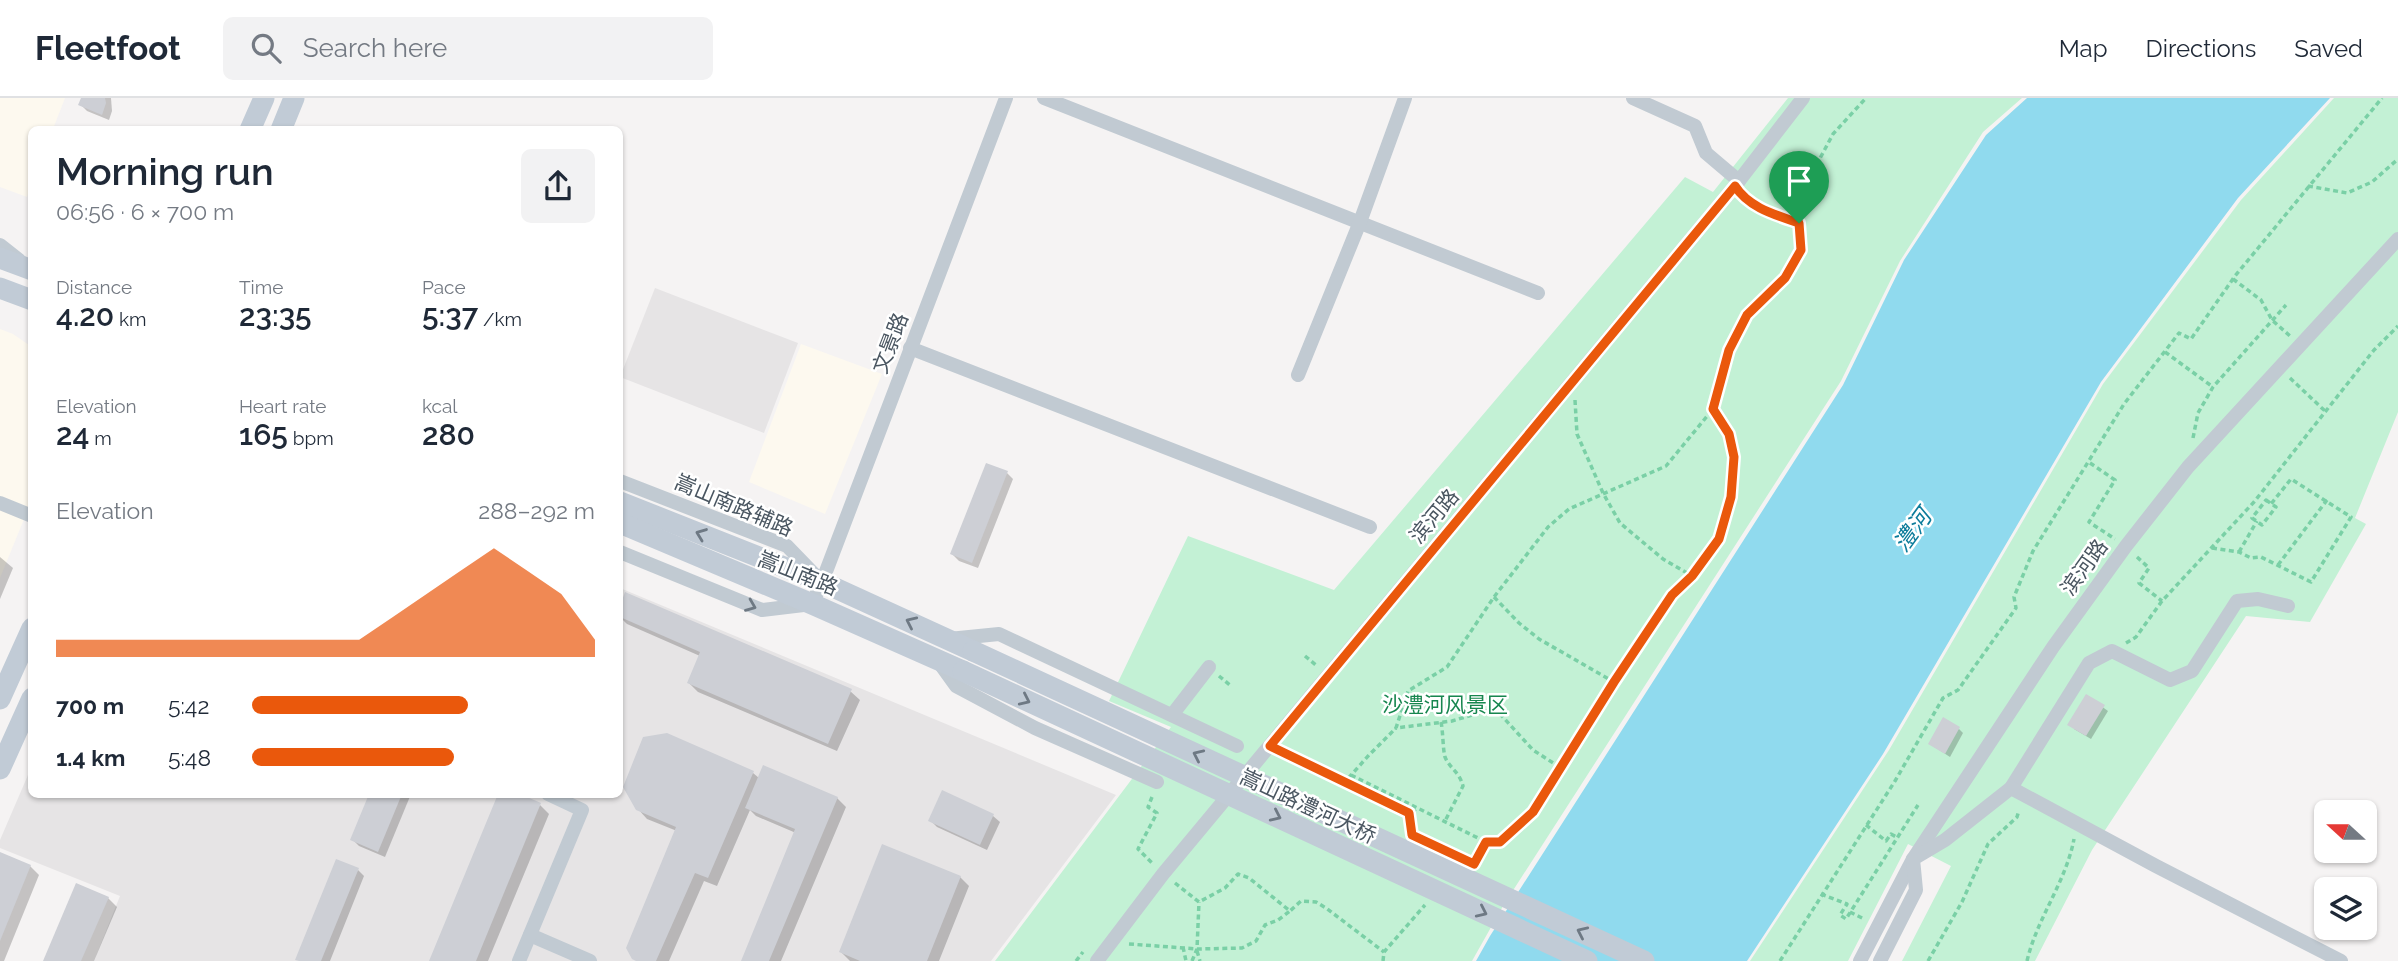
<!DOCTYPE html>
<meta charset="utf-8">
<style>
body{margin:0;font-family:Raleway,"Noto Sans SC",sans-serif;background:#f2f2f3;color:#1f2937;height:100vh;display:flex;flex-direction:column;font-size:26px;white-space:nowrap}
*{box-sizing:border-box;margin:0}
p{font-size:23px;color:#747a83}
.icon{flex:none;width:38px;height:38px;fill:none;stroke:currentColor;stroke-width:2;stroke-linecap:round;stroke-linejoin:round}
.map{position:relative;flex:1;overflow:hidden}
.side{position:absolute;left:28px;top:28px;width:595px;height:672px;display:flex;flex-direction:column;background:#fff;border-radius:10px;box-shadow:0 2px 5px #0004}
.side>*{flex:none}
.needle{width:46px;rotate:291deg}
.tools{position:absolute;left:2314px;top:702px;display:grid;gap:14px}
.tools a{display:grid;place-items:center;width:63px;height:63px;border-radius:10px;background:#fff;box-shadow:0 2px 5px #0004;font-size:35px}
.pin{position:absolute;display:grid;place-items:center;width:60px;height:60px;color:#fff;margin:-72px -30px;border-radius:50% 50% 50% 0;rotate:-45deg;box-shadow:0 0 7px #0007}
.pin .icon{rotate:45deg}
.round{display:grid;place-items:center;flex:none;width:74px;height:74px;border-radius:10px;background:#f2f2f3}
.overview{display:flex;align-items:center;justify-content:space-between;height:119px;padding:0 28px}
h1{font-size:38px;font-weight:600;line-height:52px}
.stats{display:grid;grid-template-columns:repeat(3,1fr);gap:10px;height:119px;padding:7px 28px}
.stats div{display:grid;align-content:center}
.stats b{font-size:30px;font-weight:600}
.stats small{font-size:19px;font-weight:400}
.stats p{font-size:19px}
.chart{height:196px;padding:14px 28px}
.chart p{display:flex;justify-content:space-between}
.chart svg{width:100%;height:126px;margin-top:7px;fill:#ea580c;opacity:.7}
ul{padding:0 28px;list-style:none;font-size:23px}
li{display:grid;grid-template-columns:112px 84px 1fr;align-items:center;height:52px}
li i{height:18px;border-radius:9px;background:#ea580c}
header{display:flex;align-items:center;gap:42px;box-sizing:border-box;height:98px;padding:0 35px;background:#fff;border-bottom:2px solid #e0e1e3}
header strong{font-size:33px}
nav{display:flex;gap:38px;margin-inline-start:auto;font-size:24px}
.search{width:490px;height:63px;background:#f2f2f3;display:flex;align-items:center;gap:18px;box-sizing:border-box;padding:0 24px;border-radius:10px;color:#747a83;font-size:26px}
.map>svg:first-child{display:block}
.commercial{fill:#fdf9ef}
.education{fill:#e6e4e5}
.green{fill:#c3f1d5}
.water{fill:#90daee}
.shadow{fill:#0003}
.building{fill:#cdcfd5}
.lines{fill:none;stroke-linecap:round;stroke-linejoin:round}
.path{stroke:#7ad0a6;stroke-width:3.5;stroke-dasharray:5 3.5;stroke-linecap:butt}
.street{stroke:#c1cad2;stroke-width:14}
.secondary{stroke:#c1cbd6;stroke-width:21}
.secondary-bridge{stroke:#c1cbd6;stroke-width:21}
.oneway{stroke:#6e7984}
.oneway2{stroke:#6e7983}
.route-casing{stroke:#fff;stroke-width:14}
.route{stroke:#ea580c;stroke-width:9}
.labels{text-anchor:middle;dominant-baseline:central;stroke-width:5;stroke-linejoin:round;paint-order:stroke}
.street-label{font-size:21px;fill:#4a5661;stroke:#fff}
.park-label{font-size:21px;fill:#17864f;stroke:#fff}
.water-label{font-size:23px;font-style:italic;fill:#0c7c9b;stroke:#fff}
</style>
<header>
<strong>Fleetfoot</strong>
<div class="search"><svg class="icon" aria-label="search" viewBox="0 0 24 24"><circle cx="10" cy="10" r="6"/><path d="M15 15l6 6"/></svg>Search here</div>
<nav><a>Map</a><a>Directions</a><a>Saved</a></nav>
</header>
<div class="map">
<svg width="2398" height="863" viewBox="0 0 2398 863">
<rect width="100%" height="100%" fill="#f5f3f3"/>
<g class="commercial">
<path d="M0,0H65L53,31L32,32L31,87L27,99L0,89Z"/>
<path d="M0,231L13,236L32,249L31,404L0,480Z"/>
<path d="M801,246L882,276L825,416L749,384Z"/>
</g>
<g class="education">
<path d="M655,190L798,245L764,335L620,279Z"/>
<path d="M620,490L1116,697L991,863H94L120,798L0,750V742L31,670L32,696H620Z"/>
</g>
<g class="green">
<path d="M1788,0H2022L1983,34L1900,163L1841,283L1503,808L1472,863H995L1171,629L1109,603L1188,438L1334,492L1685,79L1713,94Z"/>
<path d="M2334,0H2398V314L2355,420L2366,426L2310,524L2246,518L2092,752L2035,863H1902L1951,768L1908,746L1848,863H1750L1889,652L2103,286L2241,102Z"/>
</g>
<path class="water" d="M2027,0H2330L2238,100L2101,284L1883,656L1747,863H1476L1490,838L1843,287L1904,162L1986,37Z"/>
<g class="shadow">
<path d="M83,0H111L112,13L109,22L87,13L81,7Z"/>
<path d="M1007,375L1013,381L978,470L959,463L952,456Z"/>
<path d="M0,459L13,470L0,501Z"/>
<path d="M626,497L850,593L860,602L837,653L698,594L689,585L700,558L627,526L620,519V512Z"/>
<path d="M2087,598L2108,613L2091,641L2074,631Z"/>
<path d="M1959,631L1963,635L1950,659L1930,646Z"/>
<path d="M667,637L753,675L759,680L837,700L846,709L781,863H743L796,735L756,718L750,712L717,788L704,783L669,863H636L677,733L647,721L638,711Z"/>
<path d="M371,696H411L385,759L359,748L352,741Z"/>
<path d="M540,707L549,716L488,863H431Z"/>
<path d="M993,718L1000,724L987,752L937,729L930,722Z"/>
<path d="M0,756L30,768L39,777L4,863H0Z"/>
<path d="M358,772L364,778L330,863H299Z"/>
<path d="M960,779L969,788L939,863H850L841,854Z"/>
<path d="M108,800L117,809L94,863H45Z"/>
</g>
<g class="building">
<path d="M81,0H105L106,5L102,17L78,7Z"/>
<path d="M986,365L1008,373L972,465L950,456Z"/>
<path d="M625,494L852,591L828,646L687,585L700,554L620,519V508Z"/>
<path d="M2086,596L2105,607L2086,638L2067,627Z"/>
<path d="M1943,619L1960,629L1945,656L1928,646Z"/>
<path d="M667,635L754,673L708,780L695,775L656,863H636L632,861L626,850L676,729L636,712L623,689L643,639Z"/>
<path d="M763,667L838,699L769,863H741L795,731L745,710Z"/>
<path d="M942,692L994,716L980,747L928,723Z"/>
<path d="M369,696H402L378,754L350,742Z"/>
<path d="M498,696H520L541,705L476,863H429Z"/>
<path d="M882,746L961,778L927,863H860L839,854Z"/>
<path d="M0,754L31,767L0,843Z"/>
<path d="M336,761L359,770L321,863H299L295,862Z"/>
<path d="M76,785L109,799L81,863H43Z"/>
</g>
<g class="lines">
<g class="path">
<path d="M2308,88L2347,95L2372,84L2398,61"/>
<path d="M1745,99L1765,113L1799,125"/>
<path d="M2233,181L2261,202L2272,222L2290,238"/>
<path d="M2165,254L2213,289"/>
<path d="M2290,280L2325,313"/>
<path d="M1575,302L1577,336L1603,395L1620,425L1663,461L1692,478"/>
<path d="M2193,340L2198,315L2213,289L2286,207"/>
<path d="M2090,365L2115,382L2089,424L2115,441"/>
<path d="M2266,402L2276,409L2262,427L2252,420Z"/>
<path d="M2212,450L2239,454L2251,460L2261,459L2311,484L2351,419L2291,381L2271,406"/>
<path d="M2239,454L2257,423"/>
<path d="M2137,459L2149,470L2139,485L2162,503"/>
<path d="M2278,467L2327,402"/>
<path d="M1494,499L1519,525L1539,541L1614,584"/>
<path d="M2126,545L2136,539L2162,503L2254,404L2374,252L2398,228"/>
<path d="M1305,558L1317,568"/>
<path d="M1219,578L1231,588"/>
<path d="M1441,624C1443,633 1443,653 1445,659C1450,671 1459,673 1463,688L1445,723"/>
<path d="M1281,653L1345,684L1369,657L1396,630"/>
<path d="M1561,670L1614,584L1672,497L1692,478L1719,441L1731,399L1734,359L1729,336L1713,311"/>
<path d="M1351,677L1486,744"/>
<path d="M1345,684L1409,715L1412,736"/>
<path d="M1152,699L1148,709L1157,715L1138,751L1153,766"/>
<path d="M1410,724L1416,709"/>
<path d="M1866,727L1886,743L1891,736L1898,740"/>
<path d="M1474,765L1486,744H1500L1533,714L1561,670L1533,652L1501,617L1489,612L1452,623L1396,630L1408,593L1447,569L1494,499L1548,429L1569,411L1666,368L1713,311L1729,252L1747,217L1785,180L1801,152L1799,125L1810,79L1833,36L1866,0"/>
<path d="M1175,785L1199,804L1225,790L1238,776L1249,780L1290,813L1301,803L1316,804L1326,810L1384,854"/>
<path d="M1821,796L1847,806L1840,817L1846,821L1918,707"/>
<path d="M1850,814L1864,821"/>
<path d="M1129,846L1197,851L1242,850L1256,843L1265,827L1278,822L1290,813"/>
<path d="M1183,849L1186,863"/>
<path d="M1197,853L1200,863"/>
<path d="M1076,863L1083,854"/>
<path d="M1192,863L1197,851L1199,804"/>
<path d="M1383,863L1384,854L1425,807"/>
<path d="M1780,863L1895,683L1943,600L1958,592L2016,510L2014,499L2033,453L2124,306L2179,235L2191,241L2235,178L2382,0"/>
<path d="M1928,863L1962,804L1988,746L2017,719L2019,712"/>
<path d="M2027,863C2037,820 2066,784 2074,741"/>
</g>
<g class="street">
<path d="M1044,0L1538,195"/>
<path d="M1633,0L1695,28L1706,55L1739,83"/>
<path d="M0,147L19,162"/>
<path d="M910,250L1370,429"/>
<path d="M1298,277L1360,124L1405,0"/>
<path d="M620,383L787,448L816,478"/>
<path d="M0,405L32,418"/>
<path d="M620,454L762,512L812,506L822,484L1006,0"/>
<path d="M949,541L999,536L1237,648"/>
<path d="M938,563L956,588L1035,630L1157,684"/>
<path d="M1172,617L1209,569"/>
<path d="M2011,690L2089,565L2112,553L2170,582L2192,573L2237,503L2258,501L2288,508"/>
<path d="M530,837L590,863"/>
<path d="M519,863L582,712L548,696"/>
<path d="M1097,863L1163,776L1735,88L1803,0"/>
<path d="M1860,863L1913,761L2053,549L2126,448L2188,369L2398,141"/>
<path d="M1880,863L1916,792L1913,761L1945,742L2011,690L2156,768L2341,863"/>
</g>
<g class="secondary">
<path d="M250,32L264,0"/>
<path d="M281,32L294,0"/>
<path d="M0,160L32,172"/>
<path d="M0,190L32,202"/>
<path d="M620,404L822,484L973,553"/>
<path d="M620,425L812,506L963,573"/>
<path d="M0,601L32,530"/>
<path d="M0,671L32,600"/>
</g>
<g class="secondary-bridge">
<path d="M973,553L1644,863"/>
<path d="M963,573L1587,863"/>
</g>
</g>
<defs><path id="oneway-chevron" d="M-2-3.5L2.5 0L-2 3.5" fill="none" stroke-width="1.6" stroke-linecap="round" stroke-linejoin="round" transform="scale(1.75)"/></defs>
<g class="oneway">
<use href="#oneway-chevron" transform="translate(701 436) rotate(-159)"/>
<use href="#oneway-chevron" transform="translate(911 524) rotate(-155)"/>
<use href="#oneway-chevron" transform="translate(1025 602) rotate(25)"/>
<use href="#oneway-chevron" transform="translate(1198 657) rotate(-155)"/>
<use href="#oneway-chevron" transform="translate(1276 718) rotate(25)"/>
<use href="#oneway-chevron" transform="translate(1482 814) rotate(25)"/>
<use href="#oneway-chevron" transform="translate(1582 834) rotate(-155)"/>
</g>
<use class="oneway2" href="#oneway-chevron" transform="translate(751 508) rotate(22)"/>
<g class="lines">
<g class="route-casing">
<path id="route" d="M1735,88C1749,110 1776,117 1799,125L1801,152L1785,180L1747,217L1729,252L1713,311L1729,336L1734,359L1731,399L1719,441L1692,478L1672,497L1614,584L1533,714L1500,744H1486L1474,766L1412,737L1409,715L1270,648Z"/>
</g>
<use href="#route" class="route"/>
</g>
<g class="labels">
<g class="street-label">
<text transform="translate(890 245) rotate(-69)">文景路</text>
<text transform="translate(734 407) rotate(23)">嵩山南路辅路</text>
<text transform="translate(1434 418) rotate(-50)">滨河路</text>
<text transform="translate(2084 469) rotate(-54)">滨河路</text>
<text transform="translate(798 475) rotate(22)">嵩山南路</text>
<text transform="translate(1308 708) rotate(25)">嵩山路澧河大桥</text>
</g>
<g class="park-label">
<text x="1445" y="606">沙澧河风景区</text>
</g>
<g class="water-label">
<text transform="translate(1912 432) rotate(-54)">澧河</text>
</g>
</g>
</svg>
<div class="tools">
<a><svg class="needle" viewBox="-14 -14 28 28"><path d="M0-13l5 13h-10z" fill="#e53935"/><path d="M0 13l5-13h-10z" fill="#747a83"/></svg></a>
<a><svg class="icon" aria-label="layers" viewBox="0 0 24 24"><path d="M12 4l9 5-9 5-9-5zM3 14l9 5 9-5"/></svg></a>
</div>
<div class="pin" style="left:1799px;top:125px;background:#1e9e55"><svg class="icon" aria-label="arrive" viewBox="0 0 24 24"><path d="M6 21V4h12l-3 4 3 4H6"/></svg></div>
<section class="side">
<div class="overview"><div><h1>Morning run</h1><p>06:56 · 6 × 700 m</p></div><a class="round"><svg class="icon" aria-label="share" viewBox="0 0 24 24"><path d="M12 15V3M7 8l5-5 5 5M5 13v7h14v-7"/></svg></a></div>
<div class="stats">
<div><p>Distance</p><b>4.20<small> km</small></b></div>
<div><p>Time</p><b>23:35</b></div>
<div><p>Pace</p><b>5:37<small> /km</small></b></div>
</div>
<div class="stats">
<div><p>Elevation</p><b>24<small> m</small></b></div>
<div><p>Heart rate</p><b>165<small> bpm</small></b></div>
<div><p>kcal</p><b>280</b></div>
</div>
<div class="chart"><p><span>Elevation</span>288–292 m</p>
<svg viewBox="0 0 160 44" preserveAspectRatio="none"><path d="M0 44V38L10 38L20 38L30 38L40 38L50 38L60 38L70 38L80 38L90 38L100 30L110 22L120 14L130 6L140 14L150 22L160 38V44z"/></svg>
</div>
<ul>
<li><b>700 m</b>5:42<i style="width:63%"></i></li>
<li><b>1.4 km</b>5:48<i style="width:59%"></i></li>
</ul>
</section>
</div>
